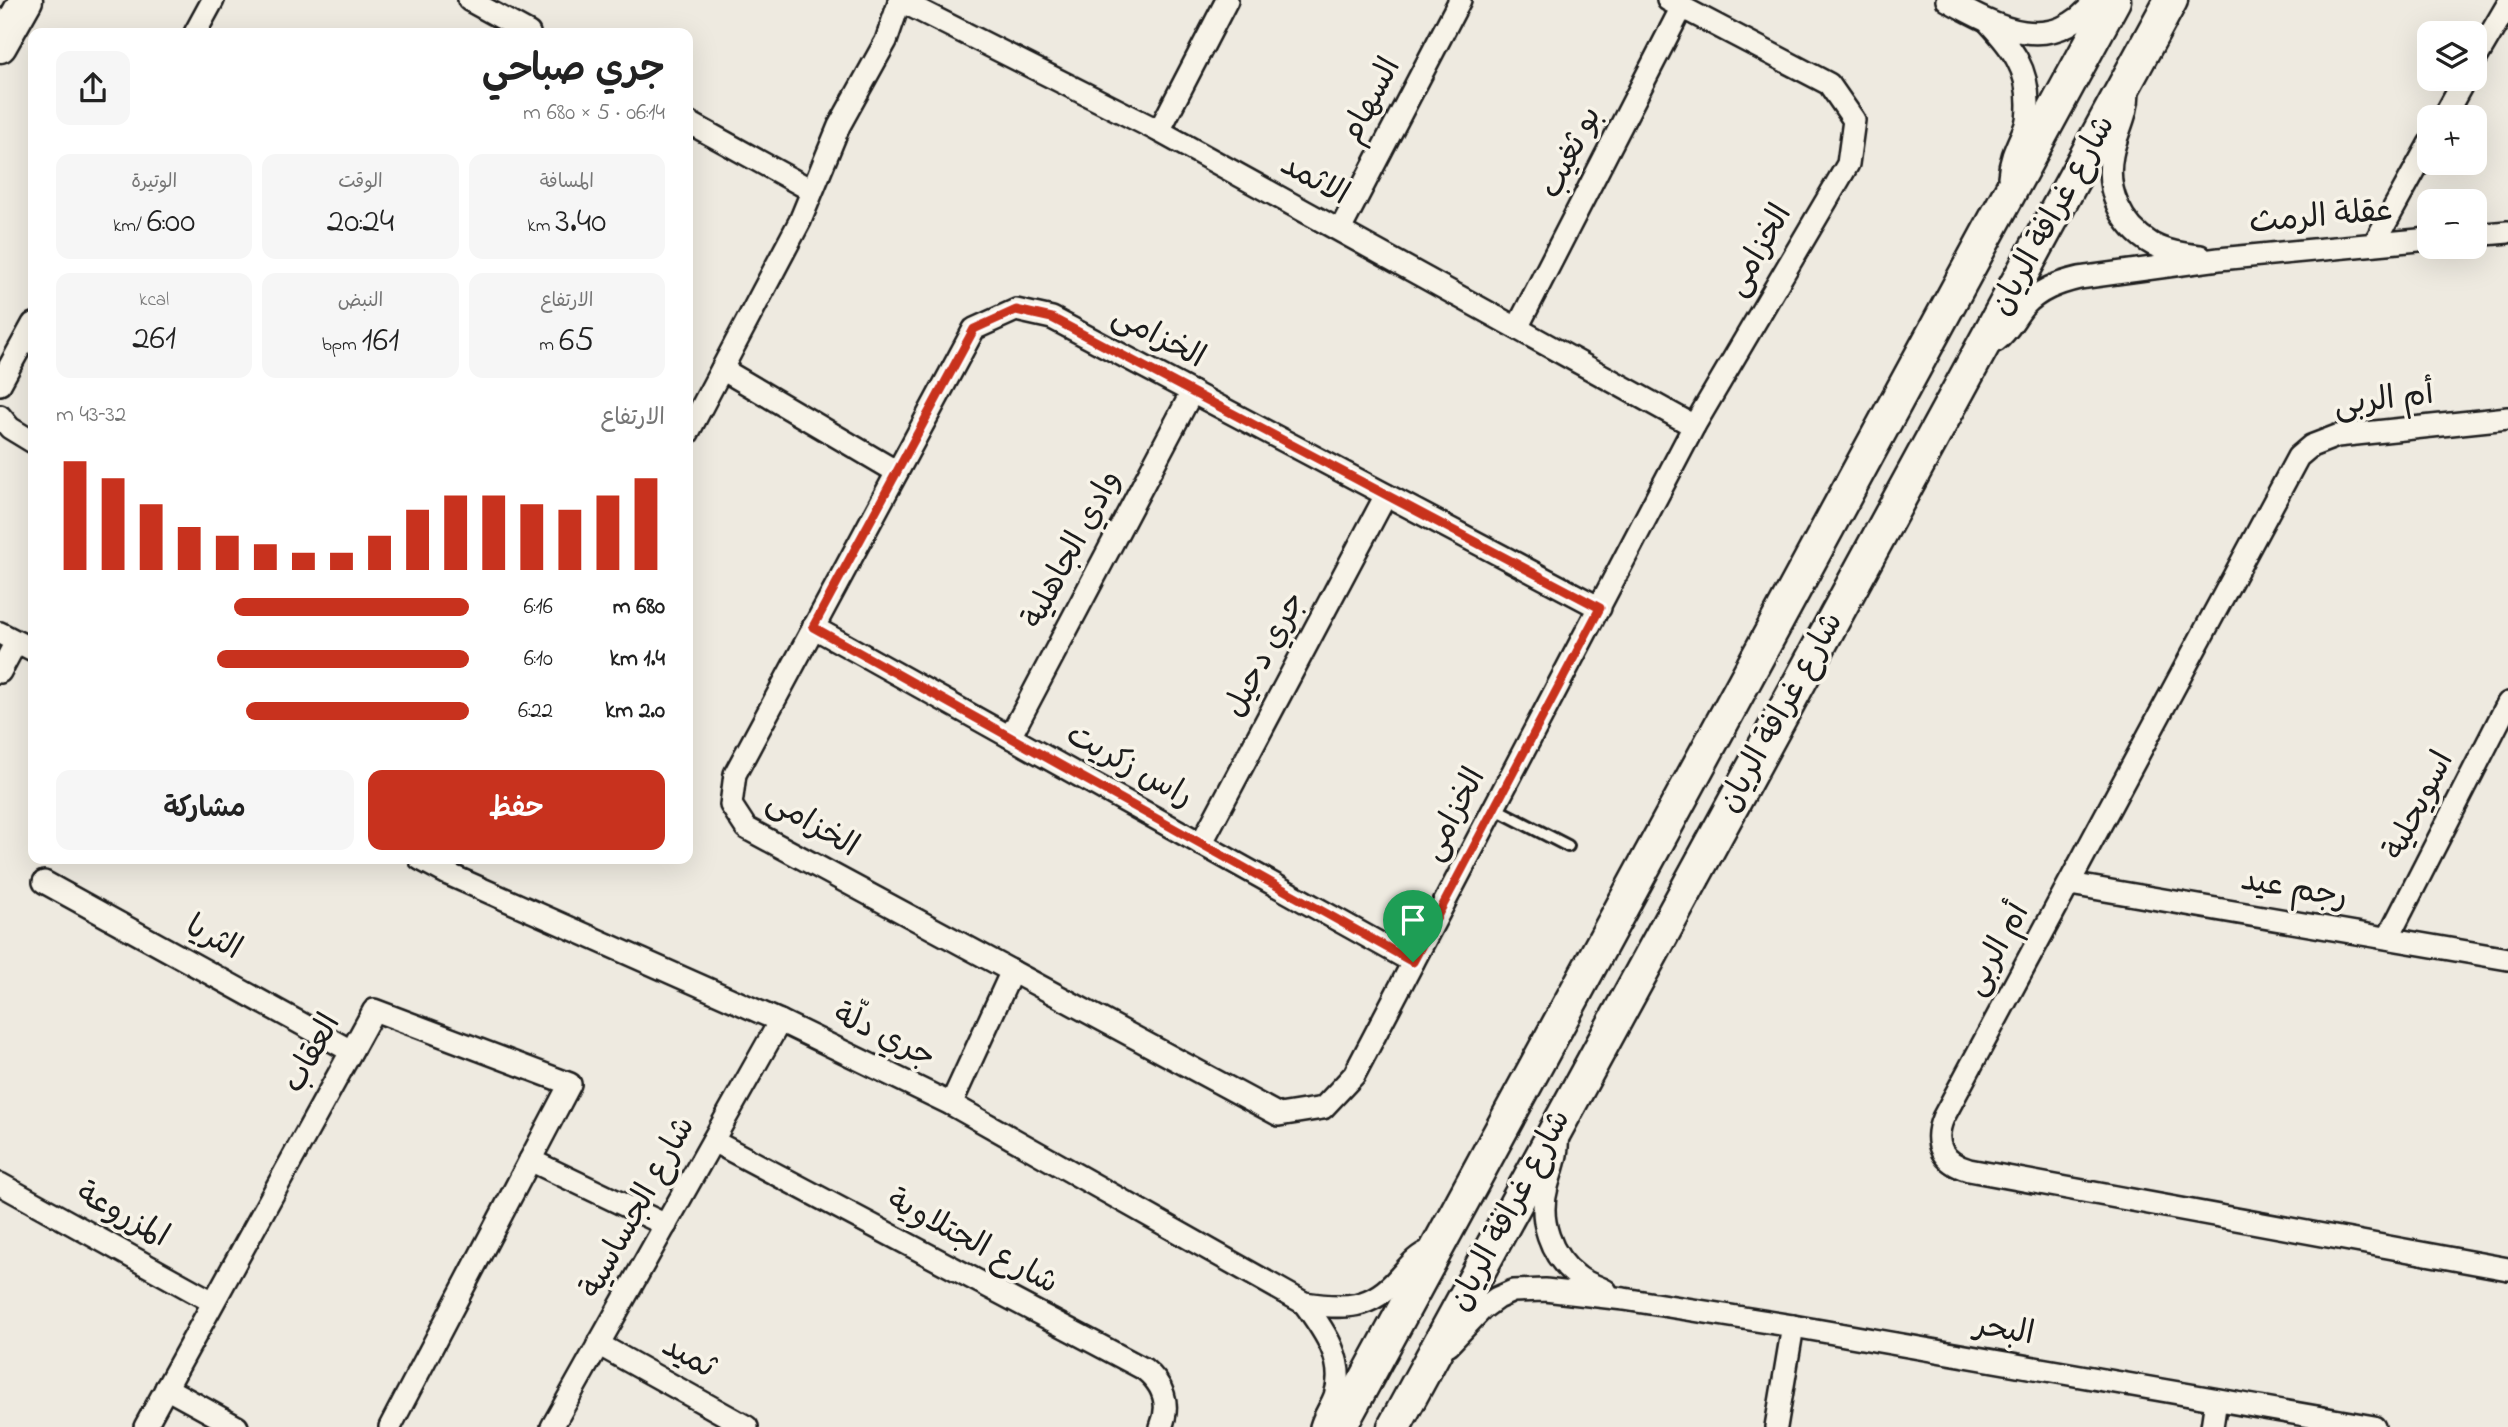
<!DOCTYPE html>
<html lang="ar">
<meta charset="utf-8">
<style>
body{margin:0;font-family:"Indie Flower","Playpen Sans Arabic",sans-serif;background:#f6f6f6;color:#222;direction:rtl;height:100vh;display:flex;flex-direction:column;font-size:26px;white-space:nowrap}
*{box-sizing:border-box;margin:0}
p{font-size:23px;color:#767676}
.icon{flex:none;width:38px;height:38px;fill:none;stroke:currentColor;stroke-width:2;stroke-linecap:round;stroke-linejoin:round}
.map{position:relative;flex:1;overflow:hidden;direction:ltr}
.details{position:absolute;left:28px;top:28px;width:665px;height:836px;display:flex;flex-direction:column;background:#fff;border-radius:14px;box-shadow:0 7px 28px #0002;direction:rtl}
.details>*{flex:none}
.controls{position:absolute;left:2417px;top:21px;display:grid;gap:14px}
.controls a{display:grid;place-items:center;width:70px;height:70px;border-radius:14px;background:#fff;box-shadow:0 7px 28px #0002;font-size:35px}
.pin{position:absolute;display:grid;place-items:center;width:60px;height:60px;color:#fff;margin:-72px -30px;border-radius:50% 50% 50% 0;rotate:-45deg;box-shadow:0 0 7px #0007}
.pin .icon{rotate:45deg}
.round{display:grid;place-items:center;flex:none;width:74px;height:74px;border-radius:14px;background:#f6f6f6}
.head{display:flex;align-items:center;justify-content:space-between;height:119px;padding:0 28px}
h1{font-size:38px;font-weight:600;line-height:52px}
.stats{display:grid;grid-template-columns:repeat(3,1fr);gap:10px;height:119px;padding:7px 28px}
.stats div{display:grid;align-content:center;border-radius:14px;background:#f6f6f6;text-align:center}
.stats b{font-size:35px;font-weight:600}
.stats small{font-size:19px;font-weight:400}
.stats p{font-size:19px}
.chart{height:196px;padding:14px 28px}
.chart p{display:flex;justify-content:space-between}
.chart svg{width:100%;height:126px;margin-top:7px;stroke:#c8321e;stroke-width:6}
.action{display:flex;gap:14px;margin-top:auto;padding:14px 28px}
.action a{flex:1;height:80px;border-radius:14px;background:#c8321e;color:#fff;font-size:28px;font-weight:600;line-height:80px;text-align:center}
.action a+a{background:#f6f6f6;color:#222}
ul{padding:0 28px;list-style:none;font-size:23px}
li{display:grid;grid-template-columns:112px 84px 1fr;align-items:center;height:52px}
li i{height:18px;border-radius:9px;background:#c8321e}
.map>svg:first-child{display:block}
.lines{fill:none;stroke-linecap:round;stroke-linejoin:round}
.lane-casing{stroke:#1c1c1c;stroke-width:16}
.street-casing{stroke:#1c1c1c;stroke-width:26}
.secondary-casing{stroke:#1c1c1c;stroke-width:37}
.lane{stroke:#f7f3e8;stroke-width:10}
.street{stroke:#f7f3e8;stroke-width:21}
.secondary{stroke:#f7f3e8;stroke-width:32}
.route-casing{stroke:#fff;stroke-width:14}
.route{stroke:#c8321e;stroke-width:9}
.labels{text-anchor:middle;dominant-baseline:central;stroke-width:7;stroke-linejoin:round;paint-order:stroke}
.street-label{font-size:32px;fill:#1c1c1c;stroke:#f7f3e8}
</style>
<div class="map">
<svg width="2508" height="1427" viewBox="0 0 2508 1427">
<rect width="100%" height="100%" fill="#eeeae0"/>
<filter id="ink" filterUnits="userSpaceOnUse"><feTurbulence type="fractalNoise" baseFrequency=".0143" numOctaves="2"/><feDisplacementMap in="SourceGraphic" scale="14" xChannelSelector="R" yChannelSelector="G"/><feConvolveMatrix kernelMatrix="1 2 1 2 8 2 1 2 1" color-interpolation-filters="sRGB"/></filter>
<g filter="url(#ink)">
<g class="lines">
<g class="lane-casing">
<path id="lane" d="M1494,808L1568,846"/>
</g>
<g class="street-casing">
<g id="street">
<path d="M469,0L529,33"/>
<path d="M899,0L1159,131L1694,426"/>
<path d="M1947,0C1997,28 2052,57 2096,0"/>
<path d="M1989,23C2012,48 2028,68 2028,104C2028,113 2028,122 2024,130C2017,146 2010,159 2009,177"/>
<path d="M195,33L213,0"/>
<path d="M2474,62L2508,4"/>
<path d="M2128,92C2128,115 2116,133 2112,155C2105,190 2121,226 2152,244C2167,252 2184,254 2200,256"/>
<path d="M2444,117L2465,79"/>
<path d="M688,122L811,190"/>
<path d="M1159,131L1227,0"/>
<path d="M1340,230L1460,0"/>
<path d="M2474,235L2508,232"/>
<path d="M2374,244L2429,144"/>
<path d="M1517,328L1682,7"/>
<path d="M1996,341C2009,331 2014,318 2024,306C2039,290 2058,283 2079,278L2219,259L2429,239"/>
<path d="M722,369L897,472"/>
<path d="M0,384L33,324"/>
<path d="M0,416L10,428L33,442"/>
<path d="M2508,418L2337,436L2311,446L2298,457L1943,1118C1932,1144 1943,1163 1969,1170L2508,1269"/>
<path d="M688,433L800,221L839,126L886,41L900,0"/>
<path d="M1600,608L1052,318L1016,310L974,329L735,774L731,805L746,828L1279,1115L1323,1108L1354,1075L1694,426L1848,164L1854,120L1829,84L1668,0"/>
<path d="M813,627L1413,962"/>
<path d="M0,633L33,650"/>
<path d="M0,672L16,642"/>
<path d="M1010,737L1192,392"/>
<path d="M1201,844L1386,495"/>
<path d="M420,859L448,874L780,1021L951,1104L1304,1303C1344,1309 1371,1310 1399,1277C1409,1266 1417,1255 1432,1250"/>
<path d="M44,882L351,1051"/>
<path d="M2070,884L2508,959"/>
<path d="M2388,938L2508,703"/>
<path d="M951,1104L1012,971"/>
<path d="M1557,1134C1559,1154 1552,1168 1547,1187C1538,1219 1550,1256 1577,1276C1585,1283 1597,1286 1606,1291"/>
<path d="M713,1141L1144,1369C1163,1384 1171,1404 1161,1427"/>
<path d="M530,1160L666,1225"/>
<path d="M0,1184L213,1302"/>
<path d="M1304,1303C1323,1329 1347,1361 1335,1396C1331,1407 1324,1416 1321,1427"/>
<path d="M598,1344L747,1427"/>
<path d="M1449,1344L1482,1309L1497,1298L1513,1291L1545,1290L1624,1299L1793,1326L2374,1427"/>
<path d="M166,1388L237,1427"/>
<path d="M145,1427L374,1010L570,1084L390,1427"/>
<path d="M552,1427L780,1021"/>
<path d="M1776,1427L1793,1326"/>
<path d="M2212,1427L2216,1400"/>
</g>
</g>
<g class="secondary-casing">
<g id="secondary">
<path d="M0,46L26,0"/>
<path d="M1340,1427L2114,0"/>
<path d="M1394,1427L2171,0"/>
</g>
</g>
<use href="#lane" class="lane"/>
<use href="#street" class="street"/>
<use href="#secondary" class="secondary"/>
</g>
</g>
<g class="lines" filter="url(#ink)">
<g class="route-casing">
<path id="route" d="M1016,310L1052,318L1600,608L1413,962L813,627L974,329Z"/>
</g>
<use href="#route" class="route"/>
</g>
<g class="labels">
<g class="street-label">
<text transform="translate(1372 101) rotate(-62)">السهام</text>
<text transform="translate(1572 153) rotate(-63)">بو ثغيب</text>
<text transform="translate(1314 181) rotate(29)">الاثمد</text>
<text transform="translate(2054 216) rotate(-61)">شارع غرافة الريان</text>
<text transform="translate(2321 218) rotate(-5)">عقلة الرمث</text>
<text transform="translate(1760 251) rotate(-60)">الخزامى</text>
<text transform="translate(1158 338) rotate(28)">الخزامى</text>
<text transform="translate(2384 401) rotate(-7)">أم الربى</text>
<text transform="translate(1073 550) rotate(-62)">وادي الجاهلية</text>
<text transform="translate(1266 655) rotate(-62)">جري دحيل</text>
<text transform="translate(1782 713) rotate(-61)">شارع غرافة الريان</text>
<text transform="translate(1129 767) rotate(29)">راس زكريت</text>
<text transform="translate(2420 806) rotate(-63)">اسويحلية</text>
<text transform="translate(1455 815) rotate(-62)">الخزامى</text>
<text transform="translate(812 825) rotate(31)">الخزامى</text>
<text transform="translate(2294 890) rotate(10)">رجم عيد</text>
<text transform="translate(213 939) rotate(29)">الثريا</text>
<text transform="translate(1998 950) rotate(-61)">أم الربى</text>
<text transform="translate(884 1037) rotate(26)">جري دلّة</text>
<text transform="translate(313 1054) rotate(-61)">العقاب</text>
<text transform="translate(639 1208) rotate(-61)">شارع الجساسية</text>
<text transform="translate(1511 1211) rotate(-62)">شارع غرافة الريان</text>
<text transform="translate(122 1216) rotate(29)">المزروعة</text>
<text transform="translate(972 1243) rotate(28)">شارع الجتلاوية</text>
<text transform="translate(2004 1331) rotate(10)">البحر</text>
<text transform="translate(688 1358) rotate(29)">ثميد</text>
</g>
</g>
</svg>
<div class="controls">
<a><svg class="icon" aria-label="layers" viewBox="0 0 24 24"><path d="M12 4l9 5-9 5-9-5zM3 14l9 5 9-5"/></svg></a>
<a>+</a>
<a>−</a>
</div>
<div class="pin" style="left:1413px;top:962px;background:#1e9e55"><svg class="icon" aria-label="arrive" viewBox="0 0 24 24"><path d="M6 21V4h12l-3 4 3 4H6"/></svg></div>
<section class="details">
<div class="head"><div><h1>جري صباحي</h1><p>06:14 · 5 × 680 m</p></div><a class="round"><svg class="icon" aria-label="share" viewBox="0 0 24 24"><path d="M12 15V3M7 8l5-5 5 5M5 13v7h14v-7"/></svg></a></div>
<div class="stats">
<div><p>المسافة</p><b>3.40<small> km</small></b></div>
<div><p>الوقت</p><b>20:24</b></div>
<div><p>الوتيرة</p><b>6:00<small> /km</small></b></div>
</div>
<div class="stats">
<div><p>الارتفاع</p><b>65<small> m</small></b></div>
<div><p>النبض</p><b>161<small> bpm</small></b></div>
<div><p>kcal</p><b>261</b></div>
</div>
<div class="chart"><p><span>الارتفاع</span>32–43 m</p>
<svg viewBox="0 0 160 44" preserveAspectRatio="none"><path d="M5 44V6M15 44V12M25 44V21M35 44V29M45 44V32M55 44V35M65 44V38M75 44V38M85 44V32M95 44V23M105 44V18M115 44V18M125 44V21M135 44V23M145 44V18M155 44V12"/></svg>
</div>
<ul>
<li><b>680 m</b>6:16<i style="width:57%"></i></li>
<li><b>1.4 km</b>6:10<i style="width:61%"></i></li>
<li><b>2.0 km</b>6:22<i style="width:54%"></i></li>
</ul>
<div class="action"><a>حفظ</a><a>مشاركة</a></div>
</section>
</div>
